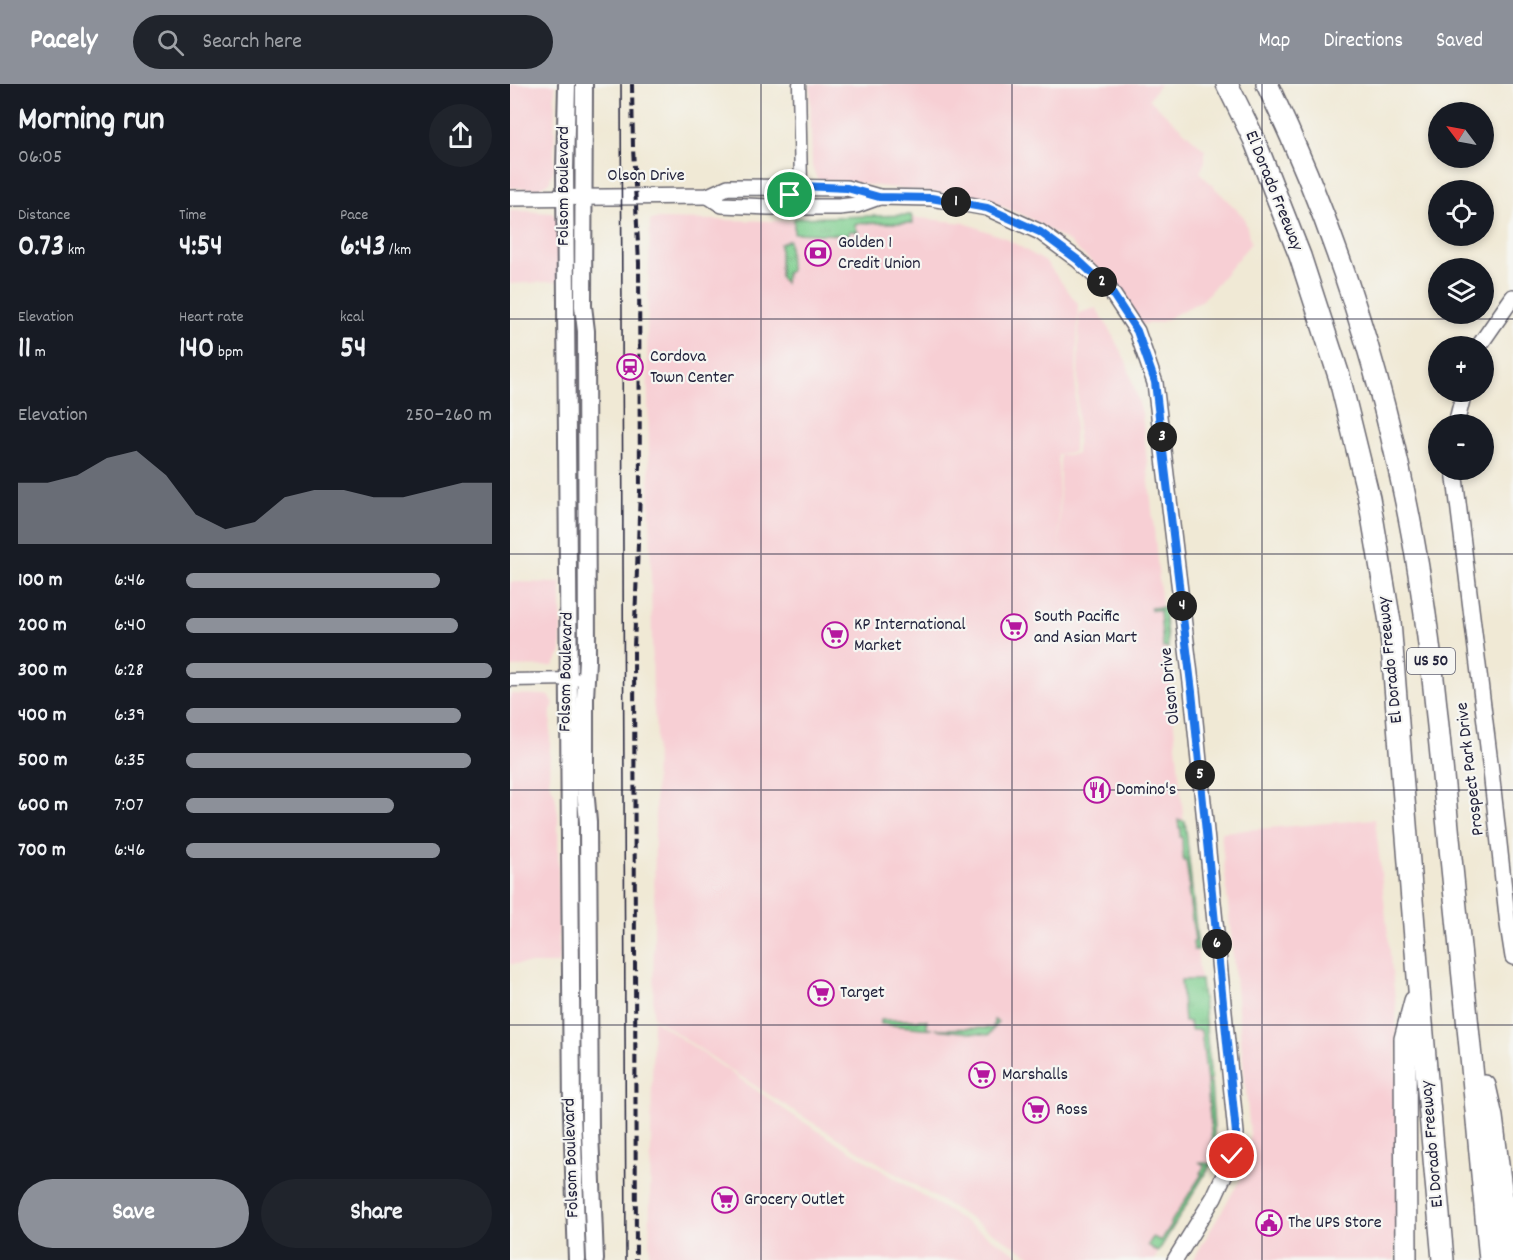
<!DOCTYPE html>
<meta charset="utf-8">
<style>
body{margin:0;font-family:Dekko,sans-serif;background:#20242c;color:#f1f3f6;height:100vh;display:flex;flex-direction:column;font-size:22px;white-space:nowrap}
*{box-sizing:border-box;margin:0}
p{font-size:20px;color:#9ea1a6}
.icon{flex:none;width:33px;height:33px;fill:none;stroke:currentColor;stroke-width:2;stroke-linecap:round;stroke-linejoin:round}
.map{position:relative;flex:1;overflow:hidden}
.side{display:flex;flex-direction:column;background:#171b24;width:510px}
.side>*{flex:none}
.needle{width:39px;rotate:302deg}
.tools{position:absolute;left:918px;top:18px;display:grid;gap:12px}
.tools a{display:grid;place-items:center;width:66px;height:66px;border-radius:50%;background:#171b24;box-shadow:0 3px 9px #0003;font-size:30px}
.pin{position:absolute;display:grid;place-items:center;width:51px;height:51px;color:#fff;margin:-26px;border:3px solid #fff;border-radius:50%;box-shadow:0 2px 6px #0007}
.km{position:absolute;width:30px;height:30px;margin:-15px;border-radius:50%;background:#222;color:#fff;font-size:16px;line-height:30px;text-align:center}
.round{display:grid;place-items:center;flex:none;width:63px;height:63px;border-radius:32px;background:#20242c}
.overview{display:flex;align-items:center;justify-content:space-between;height:102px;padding:0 18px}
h1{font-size:33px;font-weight:700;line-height:45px}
.stats{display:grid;grid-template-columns:repeat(3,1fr);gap:9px;height:102px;padding:6px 18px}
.stats div{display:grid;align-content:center}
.stats b{font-size:30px;font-weight:700}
.stats small{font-size:16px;font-weight:400}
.stats p{font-size:16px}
.chart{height:168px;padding:12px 18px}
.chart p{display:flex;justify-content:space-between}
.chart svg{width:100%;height:108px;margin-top:6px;fill:#8c9099;opacity:.7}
.primary-button{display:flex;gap:12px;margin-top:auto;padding:12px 18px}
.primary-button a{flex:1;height:69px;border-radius:36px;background:#8c9099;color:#fff;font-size:24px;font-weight:700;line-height:69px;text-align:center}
.primary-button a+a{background:#20242c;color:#f1f3f6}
ul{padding:0 18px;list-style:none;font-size:20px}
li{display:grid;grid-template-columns:96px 72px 1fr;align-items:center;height:45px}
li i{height:15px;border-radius:8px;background:#8c9099}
header{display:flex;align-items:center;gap:36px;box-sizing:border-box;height:84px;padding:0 30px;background:#8c9099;color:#fff}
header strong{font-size:28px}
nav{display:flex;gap:33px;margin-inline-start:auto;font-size:21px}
.search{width:420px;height:54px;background:#20242c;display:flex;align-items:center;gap:15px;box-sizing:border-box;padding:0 21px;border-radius:33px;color:#9ea1a6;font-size:22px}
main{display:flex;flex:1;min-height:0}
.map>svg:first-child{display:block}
.built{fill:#f7cfd4}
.grass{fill:url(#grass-tufts);stroke:#507864;stroke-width:1.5}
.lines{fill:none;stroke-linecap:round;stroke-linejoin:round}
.minor-casing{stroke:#6a6871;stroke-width:15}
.tertiary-casing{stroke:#6a6871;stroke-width:18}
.secondary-casing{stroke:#6a6871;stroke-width:20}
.motorway-casing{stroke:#6a6871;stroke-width:24}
.minor{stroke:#fff;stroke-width:12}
.tertiary{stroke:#fff;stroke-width:15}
.secondary{stroke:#fff;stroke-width:16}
.motorway{stroke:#fff;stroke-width:21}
.tram{stroke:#22223b;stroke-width:1.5}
.rail{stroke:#22223b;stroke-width:4;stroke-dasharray:9 4.5;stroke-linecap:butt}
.route-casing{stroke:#fff;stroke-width:12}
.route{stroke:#1a73e8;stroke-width:8}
.grid{fill:none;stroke:#22223b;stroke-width:1.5;stroke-opacity:0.55}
.labels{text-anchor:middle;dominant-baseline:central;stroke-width:4.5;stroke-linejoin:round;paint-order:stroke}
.shield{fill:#f6f6f2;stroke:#626272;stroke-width:1.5}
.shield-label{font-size:16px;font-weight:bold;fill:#22223b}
.street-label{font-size:18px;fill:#22223b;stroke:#f6f6f2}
.poi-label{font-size:18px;fill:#22223b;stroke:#f6f6f2;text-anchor:start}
</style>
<header>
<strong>Pacely</strong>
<div class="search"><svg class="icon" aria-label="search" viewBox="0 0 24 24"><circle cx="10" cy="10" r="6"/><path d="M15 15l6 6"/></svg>Search here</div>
<nav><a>Map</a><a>Directions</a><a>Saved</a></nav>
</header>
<main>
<section class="side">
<div class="overview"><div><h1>Morning run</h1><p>06:05</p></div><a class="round"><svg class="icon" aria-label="share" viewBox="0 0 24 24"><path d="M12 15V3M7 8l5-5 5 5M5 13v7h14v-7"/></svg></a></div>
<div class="stats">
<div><p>Distance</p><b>0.73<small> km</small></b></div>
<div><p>Time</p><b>4:54</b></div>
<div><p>Pace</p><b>6:43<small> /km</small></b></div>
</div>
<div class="stats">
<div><p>Elevation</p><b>11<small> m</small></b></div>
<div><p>Heart rate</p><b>140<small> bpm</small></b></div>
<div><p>kcal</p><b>54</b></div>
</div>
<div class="chart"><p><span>Elevation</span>250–260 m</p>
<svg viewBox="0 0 160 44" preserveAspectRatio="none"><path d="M0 44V19L10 19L20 16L30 9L40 6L50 16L60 32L70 38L80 35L90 25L100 22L110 22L120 25L130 25L140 22L150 19L160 19V44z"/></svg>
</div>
<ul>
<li><b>100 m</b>6:46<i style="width:83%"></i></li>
<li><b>200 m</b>6:40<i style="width:89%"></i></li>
<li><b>300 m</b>6:28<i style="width:100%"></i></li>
<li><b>400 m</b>6:39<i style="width:90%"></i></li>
<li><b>500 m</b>6:35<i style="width:93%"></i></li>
<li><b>600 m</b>7:07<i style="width:68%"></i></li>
<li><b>700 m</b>6:46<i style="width:83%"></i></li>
</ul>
<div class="primary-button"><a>Save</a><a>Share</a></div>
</section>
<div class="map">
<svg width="1003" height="1176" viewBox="0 0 1003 1176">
<defs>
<pattern id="grass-tufts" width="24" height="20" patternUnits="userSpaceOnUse" patternTransform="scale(1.5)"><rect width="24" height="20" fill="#7ece8e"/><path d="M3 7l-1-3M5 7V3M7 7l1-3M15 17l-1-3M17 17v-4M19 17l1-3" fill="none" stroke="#6db17b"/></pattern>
</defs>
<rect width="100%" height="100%" fill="#f6f6f2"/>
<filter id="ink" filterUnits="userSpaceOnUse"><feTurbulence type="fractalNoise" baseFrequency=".0167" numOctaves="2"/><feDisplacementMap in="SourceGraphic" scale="12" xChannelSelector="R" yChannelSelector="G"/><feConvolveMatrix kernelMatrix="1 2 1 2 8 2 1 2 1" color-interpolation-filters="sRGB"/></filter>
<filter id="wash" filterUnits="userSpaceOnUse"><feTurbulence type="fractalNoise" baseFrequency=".008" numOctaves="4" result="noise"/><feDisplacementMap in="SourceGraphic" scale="24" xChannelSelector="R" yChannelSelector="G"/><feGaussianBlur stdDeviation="1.35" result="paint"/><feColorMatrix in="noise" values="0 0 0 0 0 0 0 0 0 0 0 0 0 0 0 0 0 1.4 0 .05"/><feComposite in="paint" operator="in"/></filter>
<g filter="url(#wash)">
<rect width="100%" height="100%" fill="#f0e9d5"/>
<g class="built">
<path d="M0,0H45L44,84L39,99L27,105L0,104Z"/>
<path d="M300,0H650L639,15L695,66V77L690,89L734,133L741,159L693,216L651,238L631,241L624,227L591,187L559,158L515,132L472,114L307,95L302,82Z"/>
<path d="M0,126L42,129L45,132L48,138L52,197L0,200Z"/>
<path d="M399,133L455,139L495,154L536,178L568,220L564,368L548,370L550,477V371L567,370L569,229L586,224L597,241L616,277L632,329L706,1052L698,1085L644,1176H528L300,1037L228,991L143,933L146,645L143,618L137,253L140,137L145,135L269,137Z"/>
<path d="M0,498L51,499V570L43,582L0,583Z"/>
<path d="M0,610L34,611L39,612L44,619L41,627L39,697L45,711L48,730L49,880H0Z"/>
<path d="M865,735L886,923L888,1108L885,1176H683L730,1096L739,1064L740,1049L711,748Z"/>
<path d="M143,935L284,1032L517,1176H139Z"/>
</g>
<g class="grass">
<path d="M401,131L403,139H350L345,141L348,148L339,147V151L284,149V134Z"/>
<path d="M279,156L280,187L276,189L275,199L270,194V160Z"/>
<path d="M654,523L658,564H653L650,528L651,526H641L640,524Z"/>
<path d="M668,736L675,737L688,866H684L683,857H685L678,806L680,805L676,777H673L672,753H670L671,744H669Z"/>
<path d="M671,896H691L701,996L697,997L691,946H681L680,938H674Z"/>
<path d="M371,936H417V944L422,945L371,940Z"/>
<path d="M484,936L488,938L479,951L425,945L483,944Z"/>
<path d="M697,999H701L705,1061H701L702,1057Z"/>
<path d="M689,1078L701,1080L648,1168L638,1161L643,1153L651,1157L661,1141L660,1140L692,1090L690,1089L695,1082Z"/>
</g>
</g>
<g filter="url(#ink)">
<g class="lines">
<g class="minor-casing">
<g id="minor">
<path d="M289,0L291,102"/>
<path d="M0,596L65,595"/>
</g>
</g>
<g class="tertiary-casing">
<g id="tertiary">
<path d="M198,112L212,121L259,123H329L347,121L369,113"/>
<path d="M0,114L198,112L218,103L337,104L369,113L421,114L477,124L530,148L568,176L600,206L627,247L645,299L682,607L726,1049L721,1076L704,1113L665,1176"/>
<path d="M969,262L1003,213"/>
<path d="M946,340L954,308"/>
<path d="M944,386L981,687L998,841L1003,873"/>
</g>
</g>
<g class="secondary-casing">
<g id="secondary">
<path d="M57,0L55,86L62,1029L67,1176"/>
<path d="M74,0L73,222L76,247L77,576L75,614V704L78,738L80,1047L85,1176"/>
</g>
</g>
<g class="motorway-casing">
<g id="motorway">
<path d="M717,0L744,55L790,172L829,292L859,414L880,538L909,905L933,1176"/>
<path d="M757,0C820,132 867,274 896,418C919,529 928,642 939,754C954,895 967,1035 980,1176"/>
<path d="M975,1002L982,1033L1000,1176"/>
<path d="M896,1176L895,955L905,917"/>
</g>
</g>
<use href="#minor" class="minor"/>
<use href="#tertiary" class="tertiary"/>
<use href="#secondary" class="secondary"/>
<use href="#motorway" class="motorway"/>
<path class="tram" d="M111,0L116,1176"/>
<path class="rail" d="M122,0L123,64L129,179L130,407L124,564L126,1176"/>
</g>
</g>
<g class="lines" filter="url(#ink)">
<g class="route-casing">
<path id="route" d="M280,111L291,102L337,104L369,113L421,114L477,124L530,148L568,176L600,206L627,247L645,298L653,367L682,608L726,1049L722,1072"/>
</g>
<use href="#route" class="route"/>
</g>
<path class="grid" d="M251,0V1176M502,0V1176M752,0V1176M0,235H1003M0,470H1003M0,706H1003M0,941H1003"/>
<defs>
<g id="bank-ring" transform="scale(1.35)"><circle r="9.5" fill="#f6f6f2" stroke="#b5179e" stroke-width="1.5"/><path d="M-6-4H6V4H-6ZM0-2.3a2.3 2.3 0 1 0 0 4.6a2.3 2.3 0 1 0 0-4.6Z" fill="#b5179e"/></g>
<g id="station-ring" transform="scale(1.35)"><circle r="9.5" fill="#f6f6f2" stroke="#b5179e" stroke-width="1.5"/><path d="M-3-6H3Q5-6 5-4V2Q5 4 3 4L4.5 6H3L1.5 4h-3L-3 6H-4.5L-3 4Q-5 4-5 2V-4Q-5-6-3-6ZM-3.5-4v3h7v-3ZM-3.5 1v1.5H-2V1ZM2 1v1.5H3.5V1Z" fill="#b5179e"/></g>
<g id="supermarket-ring" transform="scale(1.35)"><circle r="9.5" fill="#f6f6f2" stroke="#b5179e" stroke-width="1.5"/><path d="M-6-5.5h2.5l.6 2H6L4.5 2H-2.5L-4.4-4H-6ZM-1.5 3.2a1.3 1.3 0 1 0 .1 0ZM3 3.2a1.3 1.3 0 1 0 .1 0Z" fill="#b5179e"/></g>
<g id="restaurant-ring" transform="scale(1.35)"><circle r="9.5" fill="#f6f6f2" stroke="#b5179e" stroke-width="1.5"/><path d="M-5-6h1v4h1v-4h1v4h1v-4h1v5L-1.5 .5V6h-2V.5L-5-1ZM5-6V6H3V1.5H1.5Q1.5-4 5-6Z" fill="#b5179e"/></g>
<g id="civic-ring" transform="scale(1.35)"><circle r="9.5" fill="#f6f6f2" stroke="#b5179e" stroke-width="1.5"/><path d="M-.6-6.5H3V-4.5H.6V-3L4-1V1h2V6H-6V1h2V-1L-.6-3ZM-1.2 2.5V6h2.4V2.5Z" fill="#b5179e"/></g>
</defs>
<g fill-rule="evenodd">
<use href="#bank-ring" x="308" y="169"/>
<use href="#station-ring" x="120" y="283"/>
<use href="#supermarket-ring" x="504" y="543"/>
<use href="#supermarket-ring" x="325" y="551"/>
<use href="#restaurant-ring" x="587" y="706"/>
<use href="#supermarket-ring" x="311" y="909"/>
<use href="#supermarket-ring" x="472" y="991"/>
<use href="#supermarket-ring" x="526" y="1026"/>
<use href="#supermarket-ring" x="215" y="1116"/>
<use href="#civic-ring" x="759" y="1139"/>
</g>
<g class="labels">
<rect class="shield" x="897" y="564" width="48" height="26" rx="4.5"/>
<g class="shield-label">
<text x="921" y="577">US 50</text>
</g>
<g class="street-label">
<text x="136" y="92">Olson Drive</text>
<text transform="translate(54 102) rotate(-90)">Folsom Boulevard</text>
<text transform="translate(763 107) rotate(68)">El Dorado Freeway</text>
<text transform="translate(881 576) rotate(-96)">El Dorado Freeway</text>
<text transform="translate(57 588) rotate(-89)">Folsom Boulevard</text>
<text transform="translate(661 602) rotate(-96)">Olson Drive</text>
<text transform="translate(961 685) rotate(-97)">Prospect Park Drive</text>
<text transform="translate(923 1060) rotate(-95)">El Dorado Freeway</text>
<text transform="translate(62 1074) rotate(-92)">Folsom Boulevard</text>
</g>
<g class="poi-label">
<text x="328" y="159">Golden 1<tspan x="328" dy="21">Credit Union</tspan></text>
<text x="140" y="273">Cordova<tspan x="140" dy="21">Town Center</tspan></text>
<text x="524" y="533">South Pacific<tspan x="524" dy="21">and Asian Mart</tspan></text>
<text x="344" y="541">KP International<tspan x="344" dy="21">Market</tspan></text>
<text x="606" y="706">Domino's</text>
<text x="330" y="909">Target</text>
<text x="492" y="991">Marshalls</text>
<text x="546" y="1026">Ross</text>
<text x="234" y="1116">Grocery Outlet</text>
<text x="778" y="1139">The UPS Store</text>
</g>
</g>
</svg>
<div class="tools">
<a><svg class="needle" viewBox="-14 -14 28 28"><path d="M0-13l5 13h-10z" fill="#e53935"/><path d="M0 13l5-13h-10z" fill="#9ea1a6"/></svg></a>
<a><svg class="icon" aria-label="locate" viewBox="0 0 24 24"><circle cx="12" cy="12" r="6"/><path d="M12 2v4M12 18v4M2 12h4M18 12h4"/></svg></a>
<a><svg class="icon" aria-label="layers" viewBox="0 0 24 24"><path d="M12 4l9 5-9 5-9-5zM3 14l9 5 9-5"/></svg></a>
<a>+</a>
<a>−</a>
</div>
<div class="pin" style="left:280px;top:111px;background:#1e9e55"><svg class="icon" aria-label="arrive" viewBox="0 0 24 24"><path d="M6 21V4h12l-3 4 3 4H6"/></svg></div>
<div class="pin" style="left:722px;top:1072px;background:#d93025"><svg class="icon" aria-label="check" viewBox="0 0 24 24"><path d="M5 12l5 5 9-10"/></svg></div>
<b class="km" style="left:446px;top:118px">1</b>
<b class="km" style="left:592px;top:198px">2</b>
<b class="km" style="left:652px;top:353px">3</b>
<b class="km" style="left:672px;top:522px">4</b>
<b class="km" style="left:690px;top:691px">5</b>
<b class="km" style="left:707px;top:860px">6</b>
</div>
</main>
